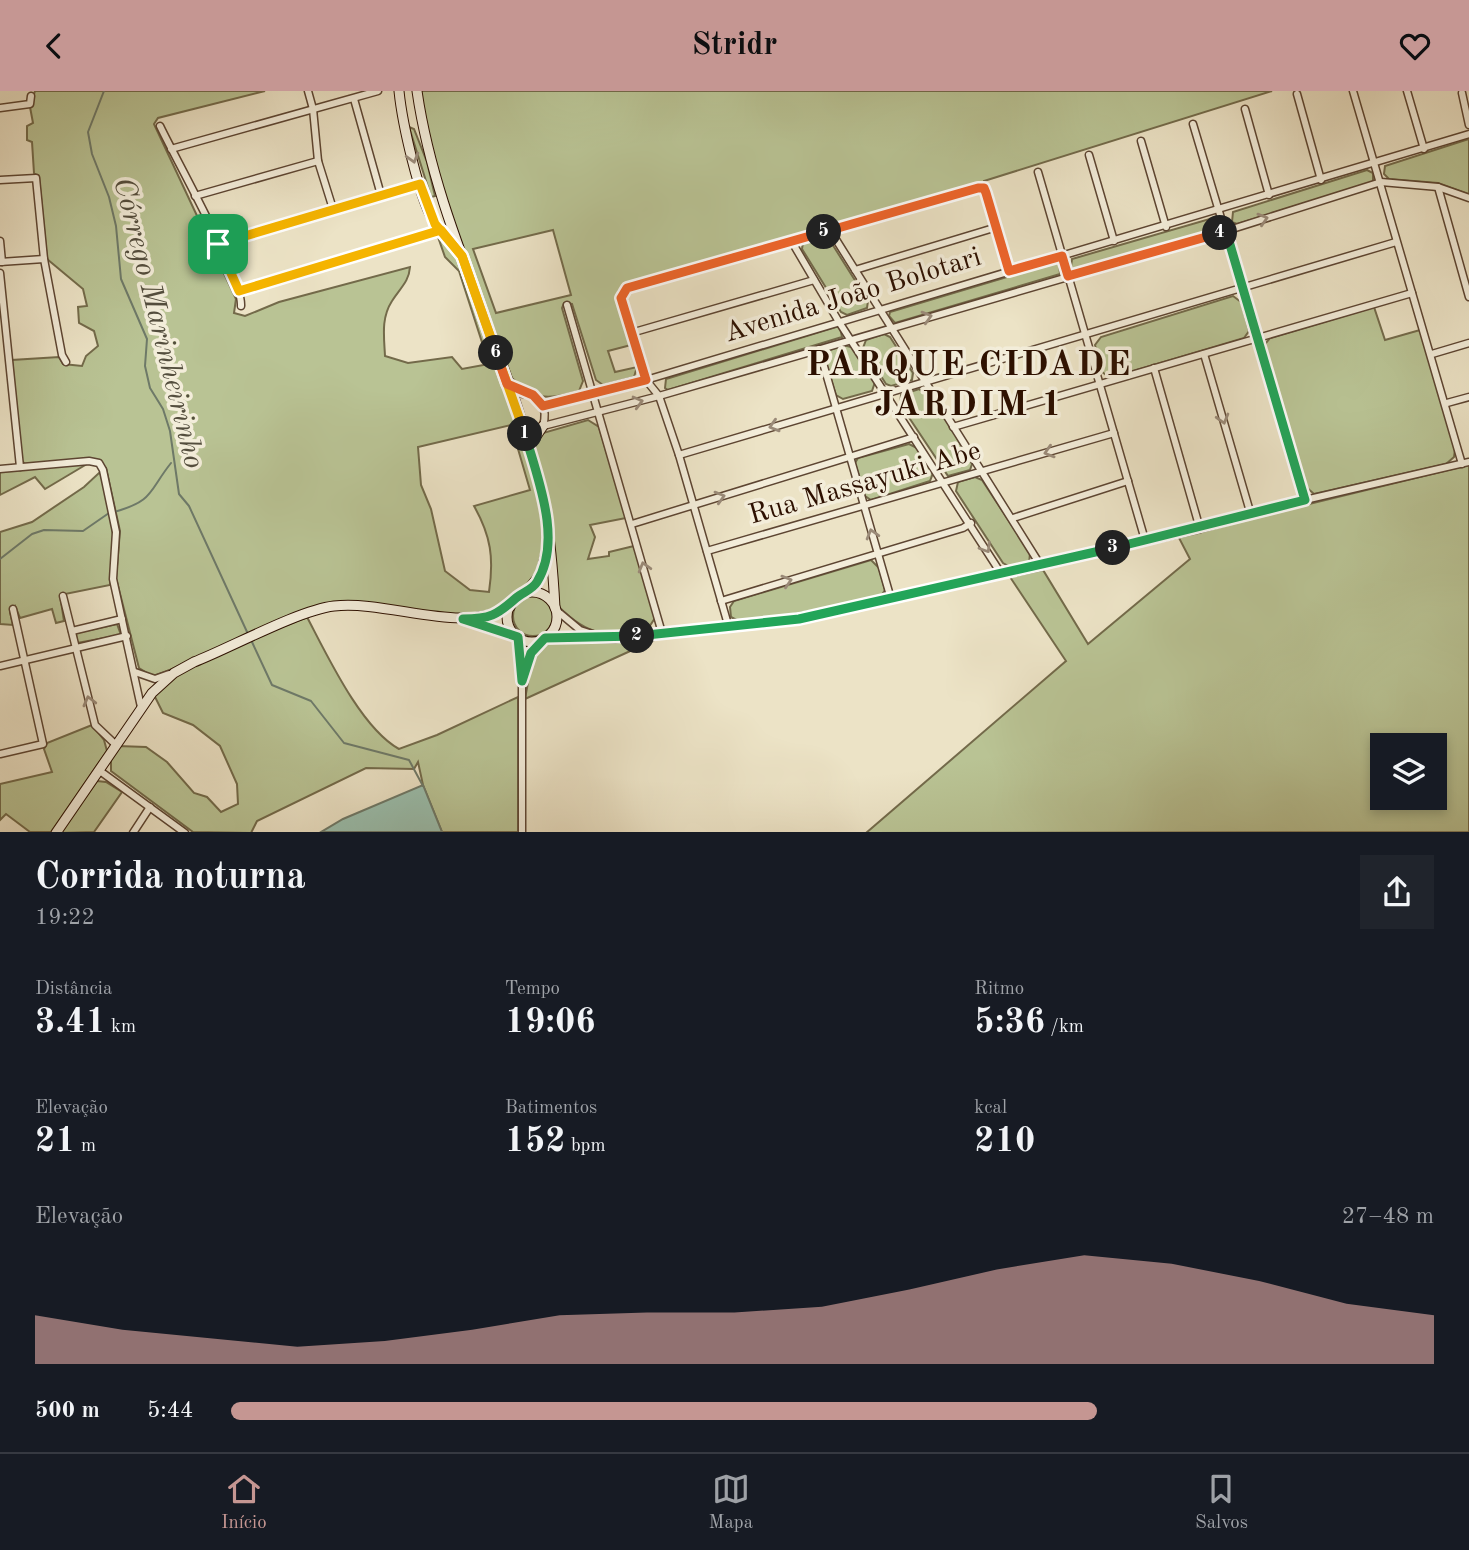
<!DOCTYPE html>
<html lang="pt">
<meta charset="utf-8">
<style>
body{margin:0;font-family:"Old Standard TT",serif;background:#20242c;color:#f1f3f6;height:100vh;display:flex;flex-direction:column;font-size:26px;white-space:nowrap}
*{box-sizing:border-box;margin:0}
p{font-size:23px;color:#9ea1a6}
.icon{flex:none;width:38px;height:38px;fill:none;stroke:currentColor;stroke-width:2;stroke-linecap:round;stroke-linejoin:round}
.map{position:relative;height:741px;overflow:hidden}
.panel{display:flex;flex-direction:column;background:#171b24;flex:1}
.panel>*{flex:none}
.tools{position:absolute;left:1370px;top:642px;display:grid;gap:14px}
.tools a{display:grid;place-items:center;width:77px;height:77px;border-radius:0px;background:#171b24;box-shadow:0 4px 10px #0003;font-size:35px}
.pin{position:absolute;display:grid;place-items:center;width:60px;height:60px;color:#fff;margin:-30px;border-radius:14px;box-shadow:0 4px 10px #0006}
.km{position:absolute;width:35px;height:35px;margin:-18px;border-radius:50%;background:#222;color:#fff;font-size:19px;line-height:35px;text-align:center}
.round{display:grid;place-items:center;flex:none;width:74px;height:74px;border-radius:0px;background:#20242c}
.summary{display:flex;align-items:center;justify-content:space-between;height:119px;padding:0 35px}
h1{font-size:38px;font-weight:700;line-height:52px}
.figures{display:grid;grid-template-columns:repeat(3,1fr);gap:10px;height:119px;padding:7px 35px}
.figures div{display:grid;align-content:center}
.figures b{font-size:35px;font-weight:700}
.figures small{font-size:19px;font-weight:400}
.figures p{font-size:19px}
.chart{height:196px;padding:14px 35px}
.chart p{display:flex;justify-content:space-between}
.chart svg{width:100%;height:126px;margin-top:7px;fill:#c59692;opacity:.7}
ul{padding:0 35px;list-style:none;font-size:23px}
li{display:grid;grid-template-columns:112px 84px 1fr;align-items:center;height:52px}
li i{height:18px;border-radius:9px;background:#c59692}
header{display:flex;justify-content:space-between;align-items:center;height:91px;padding:0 35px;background:#c59692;color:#111;font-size:32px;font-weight:700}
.menu{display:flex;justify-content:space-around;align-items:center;height:98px;border-top:2px solid #363941;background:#171b24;font-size:19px;color:#9ea1a6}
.menu a{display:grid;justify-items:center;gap:4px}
.menu .current{color:#c59692}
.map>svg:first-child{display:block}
.green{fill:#b9c394;stroke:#736a4a;stroke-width:2;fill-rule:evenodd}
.water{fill:#9abfae;stroke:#6e7968;stroke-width:2}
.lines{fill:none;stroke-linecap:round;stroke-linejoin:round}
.stream{stroke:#6e7968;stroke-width:2}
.street-casing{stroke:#5d4532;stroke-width:9}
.secondary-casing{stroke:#2d1000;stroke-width:11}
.street{stroke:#f3edda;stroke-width:6}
.secondary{stroke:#f3edda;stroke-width:9}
.oneway{stroke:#9a8a78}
.split-1-casing{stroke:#fff;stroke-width:14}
.split-2-casing{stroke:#fff;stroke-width:14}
.split-3-casing{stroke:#fff;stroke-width:14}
.split-4-casing{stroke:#fff;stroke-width:14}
.split-5-casing{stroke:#fff;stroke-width:14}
.split-6-casing{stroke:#fff;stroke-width:14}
.split-7-casing{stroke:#fff;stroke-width:14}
.split-1{stroke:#f5b400;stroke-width:9}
.split-2{stroke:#22a559;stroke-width:9}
.split-3{stroke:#22a559;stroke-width:9}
.split-4{stroke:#22a559;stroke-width:9}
.split-5{stroke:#f0652b;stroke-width:9}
.split-6{stroke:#f0652b;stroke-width:9}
.split-7{stroke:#f5b400;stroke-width:9}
.labels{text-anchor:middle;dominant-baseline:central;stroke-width:7;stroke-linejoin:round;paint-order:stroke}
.street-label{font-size:28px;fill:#2d1000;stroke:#f3edda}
.water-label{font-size:30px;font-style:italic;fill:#534d3d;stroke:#f3edda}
.district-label{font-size:35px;font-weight:bold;letter-spacing:2px;fill:#2d1000;stroke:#f3edda}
</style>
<header><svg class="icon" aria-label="back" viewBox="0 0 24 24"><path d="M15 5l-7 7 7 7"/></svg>Stridr<svg class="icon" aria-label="heart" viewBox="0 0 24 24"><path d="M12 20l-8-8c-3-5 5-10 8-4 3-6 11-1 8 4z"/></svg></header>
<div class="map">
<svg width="1469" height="742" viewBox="0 0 1469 742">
<rect width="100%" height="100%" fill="#ece3c6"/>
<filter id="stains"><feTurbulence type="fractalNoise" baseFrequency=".00286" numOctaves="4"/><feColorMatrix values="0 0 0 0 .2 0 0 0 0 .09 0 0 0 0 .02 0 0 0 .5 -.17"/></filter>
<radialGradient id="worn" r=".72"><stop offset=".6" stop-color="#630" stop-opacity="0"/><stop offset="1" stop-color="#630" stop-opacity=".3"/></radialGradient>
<g class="green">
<path d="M35,0H265L158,27L154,33L236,208L234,222L245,225L279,211L410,176C409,191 400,197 392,210C381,227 384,245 385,265L408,272L452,266L462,278L489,273L459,180L445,166L438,146L454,159C479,200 559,434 542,473C534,493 506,513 487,522C457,535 374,504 334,513C319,516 304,524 290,530C258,542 227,554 196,567C181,573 168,582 152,585L139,577L116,487L120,440L106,377L100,371L25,373L22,370L12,269L59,266L63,273L82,275L86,265L98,255L94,240L79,232L78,216L87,215L83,198L47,168L39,86L34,82L32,51L27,49V35L33,32L30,16ZM511,334L530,399L474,415C491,445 494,467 489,501L470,499L445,480L431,418L421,394L418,356Z"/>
<path d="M418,0H1272L984,90V93L626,193L617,205L631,254L608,260L615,281L637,276L634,286L603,294L596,289L572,213L564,212L562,217L583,290L579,300C545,309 534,310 508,283L432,69ZM553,139L571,204L496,222L473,158Z"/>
<path d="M409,36L414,38L427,71L435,105L431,106Z"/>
<path d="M1469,48V103L1438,92L1389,88L1384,83L1385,75Z"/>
<path d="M1367,79L1373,82V91L1237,133L1232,131L1233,121Z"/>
<path d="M1213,127L1217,128L1218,138L1074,179L1071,176L1072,168Z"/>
<path d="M823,145L829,148L868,210L867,217L847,224L841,221L802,158L803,151Z"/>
<path d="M1054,172H1059L1060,183L895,232L889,225L890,221Z"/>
<path d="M1233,205L1241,211L1249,240L1244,247L1110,287L1102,281L1095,254L1101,246Z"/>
<path d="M1374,216L1385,249L1420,239L1455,358L1454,366L1446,373L1314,403L1305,395L1265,253L1270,247Z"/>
<path d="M836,236H840L842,246L668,299L665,297L666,288Z"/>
<path d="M884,243L890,246L913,282L912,289L891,295L886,293L863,257L866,249Z"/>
<path d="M843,254L855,257L875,291L872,300L843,308L836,304L824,268L830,259Z"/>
<path d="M919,298C939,309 960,353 972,373L970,379L948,385L900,313L901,304Z"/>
<path d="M588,329L599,336L626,427L590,434L595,446L588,468L609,465V461L634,455L655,527L647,539C607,546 589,546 559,516L533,356L543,342Z"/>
<path d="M909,353L917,357L933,382L930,390L871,409L865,405L855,372L858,367Z"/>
<path d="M87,373L45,398L35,386L0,404V380Z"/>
<path d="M1469,374V741L866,742L1066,570L1010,486L1043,479L1088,553L1190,468L1178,445ZM1382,654H1435V707H1382Z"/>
<path d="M100,381L109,414L113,444L110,494L60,504L64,530L56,532L52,518L20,527L15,515L10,521L13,534L0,533V441L32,431L84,396Z"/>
<path d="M975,386L982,389L1030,462L1029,473L1012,477L1003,472L956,400L958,391Z"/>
<path d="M871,469L879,477L885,499L879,508L742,532L731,526L730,516L734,510Z"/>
<circle cx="533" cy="525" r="20"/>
<path d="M307,526C327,564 361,637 399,658L437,644L518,606V741H442L423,694L418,671L414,678L366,677L257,730L251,742L193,741L111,680V669L118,655L146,656L167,671L194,702L207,706L221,721L238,713L237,693L220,655L193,634L163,622L154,604C186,566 262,545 307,526Z"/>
<path d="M117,533L121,544L77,552L76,542Z"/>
<path d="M661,546L525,608L532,569L544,552Z"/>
<path d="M92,634L104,649L107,660L51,741H30L6,723L0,729V693L52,681L44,658L47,652Z"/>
<path d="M97,690L106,691L122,701L94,741L60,742Z"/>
</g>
<path class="water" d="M423,694L442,741H321L343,728Z"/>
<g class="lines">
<g class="stream">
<path d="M104,0L88,41L92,63L109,106L116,135L121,188L147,248L145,275L150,297L163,318L170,340L179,403L189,415L248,543"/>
<path d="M114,421C154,410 148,401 171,372"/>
<path d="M0,468L32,443L44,439L83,440L109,422"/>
<path d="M252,551L272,594L311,610L344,652L409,669L423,695"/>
</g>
<g class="street-casing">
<g id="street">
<path d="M308,0L313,18L318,70L333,118"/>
<path d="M1353,0L1462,373"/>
<path d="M1407,0L1424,58"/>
<path d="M1462,2L1469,34"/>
<path d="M1297,3L1321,89"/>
<path d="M354,8L381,104"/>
<path d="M0,17L30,13L31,5"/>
<path d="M1245,18L1269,104"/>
<path d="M1193,33L1305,409"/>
<path d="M160,35C175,67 243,187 241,215"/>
<path d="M1141,50L1166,136"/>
<path d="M171,58L378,0"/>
<path d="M1089,64L1114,150"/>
<path d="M1038,81L1145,449"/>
<path d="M0,89L36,87L44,168L62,264L66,271"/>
<path d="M1438,96L1469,206"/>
<path d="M195,105L318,70"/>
<path d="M830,139L1041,475"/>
<path d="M0,150L2,171"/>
<path d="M792,151L839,231L1002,484"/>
<path d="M218,153L420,93"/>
<path d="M0,171L44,168"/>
<path d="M855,179L997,136"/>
<path d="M0,182L20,376"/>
<path d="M239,200L441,139"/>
<path d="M567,214L662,542"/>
<path d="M631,242L814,189"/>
<path d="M819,258L891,508"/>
<path d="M1204,263L1251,424"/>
<path d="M1432,263L1469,252"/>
<path d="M1154,277L1200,438"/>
<path d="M523,303C541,303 548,318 543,335"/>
<path d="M1447,312L1469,306"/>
<path d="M543,315L646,289L1469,43"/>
<path d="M953,336L1412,202"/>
<path d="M524,340L659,305L1226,140L1381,91L1438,96L1469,107"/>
<path d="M679,364L1396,151"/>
<path d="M0,378L89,370L99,372L103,379L116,441L113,488L141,616"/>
<path d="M1013,427L1128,390"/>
<path d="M632,433L914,346"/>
<path d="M707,460L1114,342"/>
<path d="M63,505L95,634L116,654"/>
<path d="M721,510L963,437L971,432"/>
<path d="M556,519L580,539L599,545"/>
<path d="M729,537L679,364L659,305L646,289L631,242L622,201L627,197L978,97H984L986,102L1009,180"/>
<path d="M72,540L122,528"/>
<path d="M518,546L522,591V742"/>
<path d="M545,547L615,548L799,528L1200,438L1305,409L1469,371"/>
<path d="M0,575L127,545"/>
<path d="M135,581L155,588L169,583"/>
<path d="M524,582L531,562L539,550"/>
<path d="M0,663L43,653L13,518"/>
<path d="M100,680L185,742"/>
<path d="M133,742L150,716"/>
</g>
</g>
<g class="secondary-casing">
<g id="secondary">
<path d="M399,0C402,30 419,110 436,134C443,143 451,151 458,160"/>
<path d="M417,0C437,139 511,264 541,401C550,438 553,478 555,517"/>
<path d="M507,293L526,302"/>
<path d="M529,356L543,335"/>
<path d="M526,501L541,483L546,462"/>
<circle cx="532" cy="526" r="25"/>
<path d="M471,530L515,544"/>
<path d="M56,742L152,602L174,582L194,571C230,557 299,519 334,515C390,509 461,544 510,516"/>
</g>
</g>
<use href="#street" class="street"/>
<use href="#secondary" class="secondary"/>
</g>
<defs><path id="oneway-chevron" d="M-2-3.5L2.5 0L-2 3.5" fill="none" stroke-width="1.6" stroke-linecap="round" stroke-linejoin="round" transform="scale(1.75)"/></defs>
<g class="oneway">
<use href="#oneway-chevron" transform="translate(413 67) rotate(74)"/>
<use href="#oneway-chevron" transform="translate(1263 128) rotate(-17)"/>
<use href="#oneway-chevron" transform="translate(927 226) rotate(-16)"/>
<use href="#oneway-chevron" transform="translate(638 311) rotate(-15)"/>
<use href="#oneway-chevron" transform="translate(1223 328) rotate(74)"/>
<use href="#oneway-chevron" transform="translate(774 335) rotate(163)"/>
<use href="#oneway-chevron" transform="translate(1049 361) rotate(163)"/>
<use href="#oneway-chevron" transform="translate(720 406) rotate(-16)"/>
<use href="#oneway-chevron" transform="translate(872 443) rotate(-106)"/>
<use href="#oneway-chevron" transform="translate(986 457) rotate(58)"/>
<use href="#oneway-chevron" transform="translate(644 476) rotate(-106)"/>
<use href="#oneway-chevron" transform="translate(787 490) rotate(-17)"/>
<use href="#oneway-chevron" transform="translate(89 610) rotate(-104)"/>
</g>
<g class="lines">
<g class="split-1-casing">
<path id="split-1" d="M218,153L420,93L435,133L462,165L525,343"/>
</g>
<g class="split-2-casing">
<path id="split-2" d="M525,343C537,386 563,449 537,491C532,499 523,501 516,507C497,524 490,528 463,528L518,546L522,590L531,562L545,547L637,545"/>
</g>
<g class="split-3-casing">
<path id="split-3" d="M637,545L799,528L1113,457"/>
</g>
<g class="split-4-casing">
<path id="split-4" d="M1113,457L1305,409L1226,140L1220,142"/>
</g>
<g class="split-5-casing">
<path id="split-5" d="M824,141L978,97H984L986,102L1009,180L1062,165L1068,185L1220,142"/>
</g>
<g class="split-6-casing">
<path id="split-6" d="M496,262L507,293L533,304L543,315L646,289L621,207L627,197L824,141"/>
</g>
<g class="split-7-casing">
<path id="split-7" d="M218,153L239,200L441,139L462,165L496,262"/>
</g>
<use href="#split-1" class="split-1"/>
<use href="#split-2" class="split-2"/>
<use href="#split-3" class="split-3"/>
<use href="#split-4" class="split-4"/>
<use href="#split-5" class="split-5"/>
<use href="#split-6" class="split-6"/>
<use href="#split-7" class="split-7"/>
</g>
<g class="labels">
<g class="street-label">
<text transform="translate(853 205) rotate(-17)">Avenida João Bolotari</text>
<text transform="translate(865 393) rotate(-16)">Rua Massayuki Abe</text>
</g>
<g class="water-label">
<text transform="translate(158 232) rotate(76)">Córrego Marinheirinho</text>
</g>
<g class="district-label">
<text x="969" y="274">PARQUE CIDADE<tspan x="969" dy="40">JARDIM 1</tspan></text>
</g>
</g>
<rect width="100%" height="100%" filter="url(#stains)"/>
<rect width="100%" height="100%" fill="url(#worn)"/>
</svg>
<div class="tools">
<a><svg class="icon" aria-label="layers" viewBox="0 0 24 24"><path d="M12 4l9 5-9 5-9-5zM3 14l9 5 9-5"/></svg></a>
</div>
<div class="pin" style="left:218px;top:153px;background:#1e9e55"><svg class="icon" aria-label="arrive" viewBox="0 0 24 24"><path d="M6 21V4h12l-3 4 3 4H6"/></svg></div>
<b class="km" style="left:525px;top:343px">1</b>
<b class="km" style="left:637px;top:545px">2</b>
<b class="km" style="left:1113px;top:457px">3</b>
<b class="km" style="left:1220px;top:142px">4</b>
<b class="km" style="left:824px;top:141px">5</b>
<b class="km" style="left:496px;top:262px">6</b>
</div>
<section class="panel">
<div class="summary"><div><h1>Corrida noturna</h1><p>19:22</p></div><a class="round"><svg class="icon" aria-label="share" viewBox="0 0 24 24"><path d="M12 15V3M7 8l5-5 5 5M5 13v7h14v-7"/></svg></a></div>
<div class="figures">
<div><p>Distância</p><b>3.41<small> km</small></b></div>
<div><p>Tempo</p><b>19:06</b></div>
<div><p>Ritmo</p><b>5:36<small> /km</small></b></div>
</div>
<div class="figures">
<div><p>Elevação</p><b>21<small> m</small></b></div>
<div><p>Batimentos</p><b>152<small> bpm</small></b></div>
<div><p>kcal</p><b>210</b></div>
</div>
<div class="chart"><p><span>Elevação</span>27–48 m</p>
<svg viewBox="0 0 160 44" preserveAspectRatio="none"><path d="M0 44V27L10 32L20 35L30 38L40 36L50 32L60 27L70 26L80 26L90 24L100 18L110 11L120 6L130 9L140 15L150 23L160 27V44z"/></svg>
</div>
<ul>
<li><b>500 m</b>5:44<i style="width:72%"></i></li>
</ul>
</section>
<nav class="menu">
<a class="current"><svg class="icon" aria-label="home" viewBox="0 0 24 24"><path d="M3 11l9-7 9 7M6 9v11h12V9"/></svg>Início</a>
<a><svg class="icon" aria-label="map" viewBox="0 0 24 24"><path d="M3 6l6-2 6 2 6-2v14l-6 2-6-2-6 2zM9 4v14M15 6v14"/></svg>Mapa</a>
<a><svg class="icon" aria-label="saved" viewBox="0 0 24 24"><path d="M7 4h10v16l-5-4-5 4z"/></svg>Salvos</a>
</nav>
